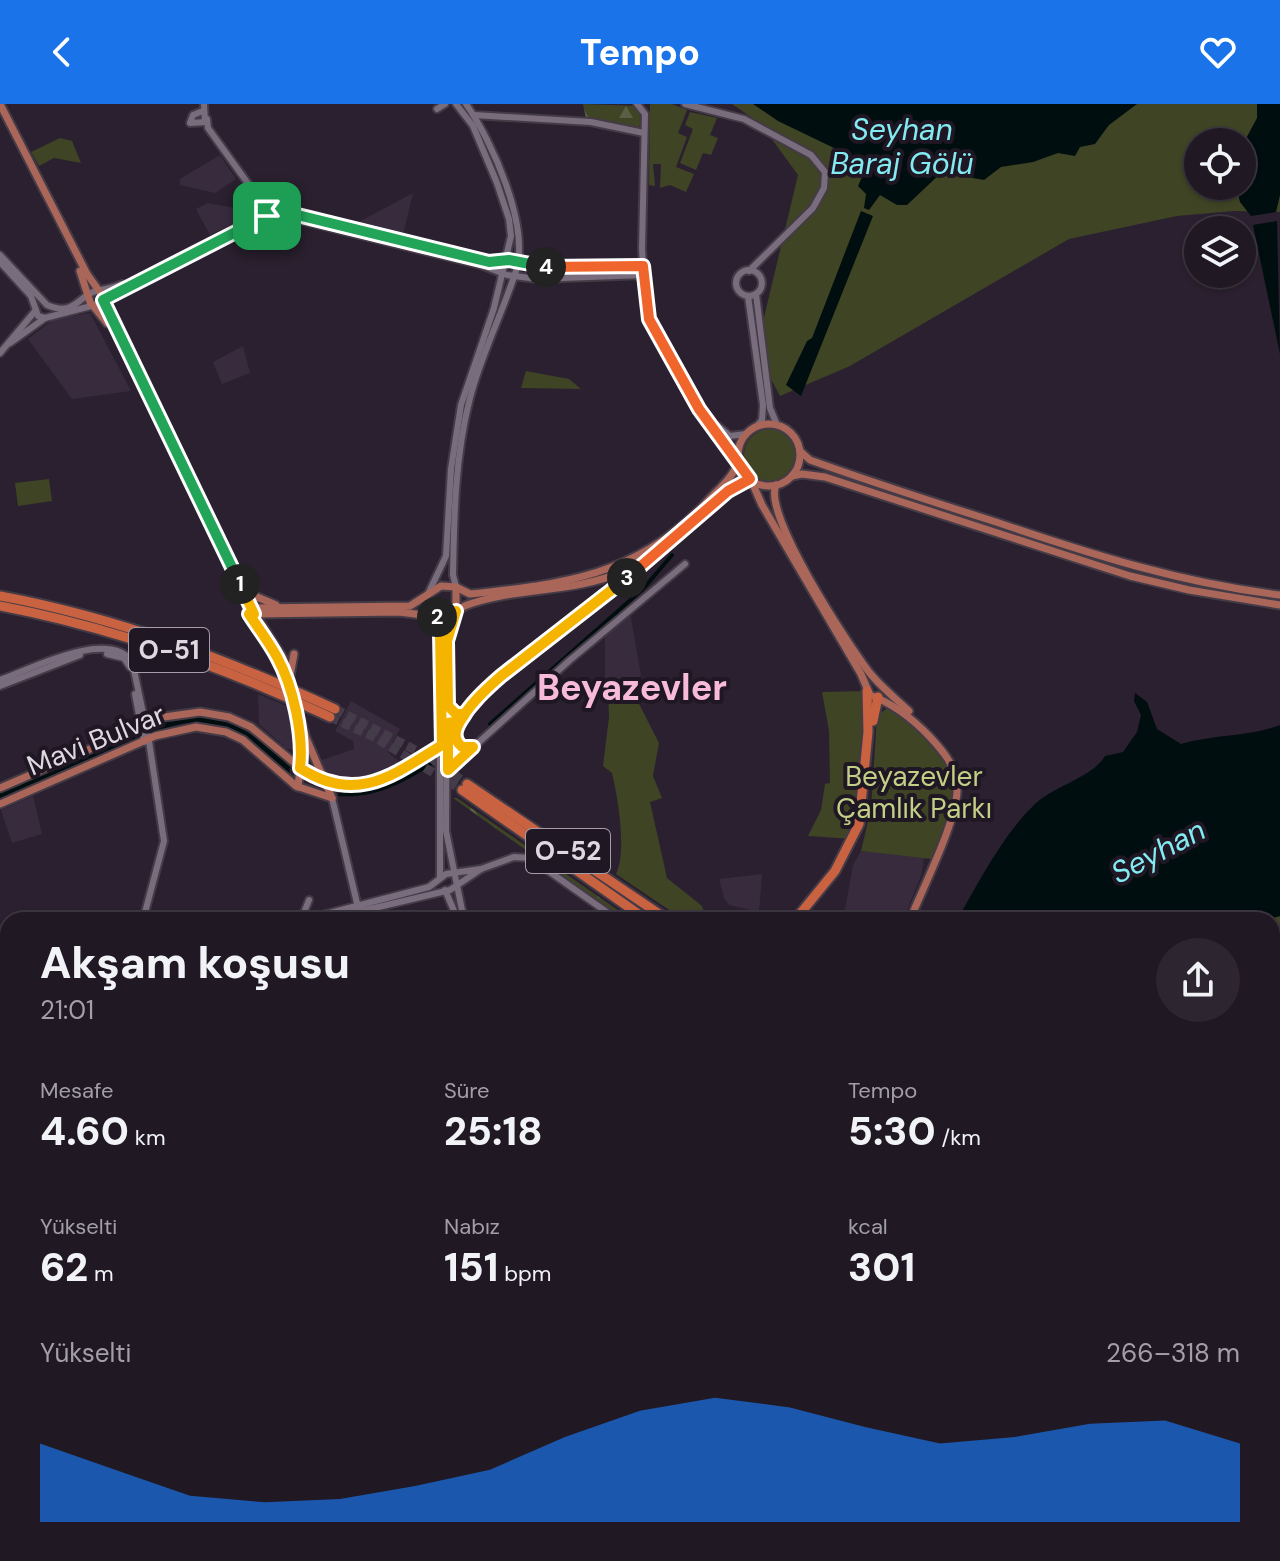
<!DOCTYPE html>
<html lang="tr">
<meta charset="utf-8">
<style>
body{margin:0;font-family:"DM Sans",sans-serif;background:#2d2530;color:#f1f3f6;height:100vh;display:flex;flex-direction:column;font-size:30px;white-space:nowrap}
*{box-sizing:border-box;margin:0}
p{font-size:26px;color:#a2a0a6}
.icon{flex:none;width:44px;height:44px;fill:none;stroke:currentColor;stroke-width:2;stroke-linecap:round;stroke-linejoin:round}
.map{position:relative;flex:1;overflow:hidden}
.panel{position:absolute;left:0px;top:808px;width:1280px;height:650px;display:flex;flex-direction:column;background:#201823;border-radius:24px 24px 0 0;box-shadow:0 2px 6px #0004,0 0 0 2px #3d3741}
.panel>*{flex:none}
.controls{position:absolute;left:1184px;top:24px;display:grid;gap:16px}
.controls a{display:grid;place-items:center;width:72px;height:72px;border-radius:50%;background:#201823;box-shadow:0 2px 6px #0004,0 0 0 2px #3d3741;font-size:40px}
.pin{position:absolute;display:grid;place-items:center;width:68px;height:68px;color:#fff;margin:-34px;border-radius:16px;box-shadow:0 4px 12px #0006}
.km{position:absolute;width:40px;height:40px;margin:-20px;border-radius:50%;background:#222;color:#fff;font-size:22px;line-height:40px;text-align:center}
.round{display:grid;place-items:center;flex:none;width:84px;height:84px;border-radius:42px;background:#2d2530}
.overview{display:flex;align-items:center;justify-content:space-between;height:136px;padding:0 40px}
h1{font-size:44px;font-weight:800;line-height:60px}
.metrics{display:grid;grid-template-columns:repeat(3,1fr);gap:12px;height:136px;padding:8px 40px}
.metrics div{display:grid;align-content:center}
.metrics b{font-size:40px;font-weight:800}
.metrics small{font-size:22px;font-weight:400}
.metrics p{font-size:22px}
.chart{height:224px;padding:16px 40px}
.chart p{display:flex;justify-content:space-between}
.chart svg{width:100%;height:144px;margin-top:8px;fill:#1a73e8;opacity:.7}
header{display:flex;justify-content:space-between;align-items:center;height:104px;padding:0 40px;background:#1a73e8;color:#fff;font-size:36px;font-weight:800}
.map>svg:first-child{display:block}
.built{fill:#382b3e}
.green{fill:#3e4424;fill-rule:evenodd}
.forest{fill:url(#forest-firs)}
.water{fill:#000e0f}
.lines{fill:none;stroke-linecap:round;stroke-linejoin:round}
.canal{stroke:#000e0f;stroke-width:4}
.highway-tunnel{stroke:#453c4a;stroke-width:9;stroke-dasharray:9 4.5;stroke-linecap:butt}
.secondary-casing{stroke:#443b47;stroke-width:10}
.primary-casing{stroke:#443b47;stroke-width:11}
.highway-casing{stroke:#443b47;stroke-width:13}
.secondary{stroke:#786c7d;stroke-width:6}
.primary{stroke:#a96659;stroke-width:7}
.highway{stroke:#c96241;stroke-width:9}
.primary-bridge-casing{stroke:#443b47;stroke-width:11;stroke-linecap:butt}
.primary-bridge{stroke:#a96659;stroke-width:7}
.split-1-casing{stroke:#fff;stroke-width:16}
.split-2-casing{stroke:#fff;stroke-width:16}
.split-3-casing{stroke:#fff;stroke-width:16}
.split-4-casing{stroke:#fff;stroke-width:16}
.split-5-casing{stroke:#fff;stroke-width:16}
.split-1{stroke:#22a559;stroke-width:10}
.split-2{stroke:#f5b400;stroke-width:10}
.split-3{stroke:#f5b400;stroke-width:10}
.split-4{stroke:#f0652b;stroke-width:10}
.split-5{stroke:#22a559;stroke-width:10}
.labels{text-anchor:middle;dominant-baseline:central;stroke-width:8;stroke-linejoin:round;paint-order:stroke}
.shield{fill:#201725;stroke:#a59ea9;stroke-width:2}
.shield-label{font-size:26px;font-weight:bold;fill:#ded8e1}
.street-label{font-size:28px;fill:#ded8e1;stroke:#201725}
.park-label{font-size:28px;fill:#c2cf85;stroke:#201725}
.water-label{font-size:30px;font-style:italic;fill:#83ecf2;stroke:#201725}
.district-label{font-size:36px;font-weight:bold;fill:#f7bad9;stroke:#201725}
</style>
<header><svg class="icon" aria-label="back" viewBox="0 0 24 24"><path d="M15 5l-7 7 7 7"/></svg>Tempo<svg class="icon" aria-label="heart" viewBox="0 0 24 24"><path d="M12 20l-8-8c-3-5 5-10 8-4 3-6 11-1 8 4z"/></svg></header>
<div class="map">
<svg width="1280" height="1457" viewBox="0 0 1280 1457">
<defs>
<pattern id="forest-firs" width="22" height="20" patternUnits="userSpaceOnUse" patternTransform="scale(2)"><rect width="22" height="20" fill="#3e4424"/><path d="M5 1l3.5 6h-7zM16 11l3.5 6h-7z" fill="#595e44"/></pattern>
</defs>
<rect width="100%" height="100%" fill="#2a202f"/>
<g class="built">
<path d="M220,51L236,75L215,89L180,81V75Z"/>
<path d="M413,89L403,131L355,120Z"/>
<path d="M208,99L251,107L249,112L210,131L196,105Z"/>
<path d="M90,209L131,287L72,295L28,235L54,215Z"/>
<path d="M243,242L250,269L222,280L213,258Z"/>
<path d="M630,508L641,572L630,577L605,576V531Z"/>
<path d="M258,590L289,603L297,645H287L259,620Z"/>
<path d="M351,597L400,625L388,648L403,661L390,669L352,678L326,671L319,657L354,645L353,637L335,627Z"/>
<path d="M33,692L42,730L12,739L1,706Z"/>
<path d="M861,747L924,754L921,772L903,816H843L853,761Z"/>
<path d="M762,770L759,808L729,801L724,794L719,775Z"/>
</g>
<g class="green">
<path d="M650,0H672L687,6L678,29L687,33L676,63L694,70L686,88L670,81L660,84L661,60H653L655,82L649,81Z"/>
<path d="M732,0H1280V108L1234,107L1177,112L1069,135L850,262L780,292L756,247L798,71L761,20ZM1198,38H1242V82H1198Z"/>
<path d="M690,8L717,14L710,31L718,34L711,51L703,49L696,66L680,59L693,25L685,21Z"/>
<path d="M60,34L72,37L81,59L54,54L39,62L31,48Z"/>
<path d="M526,267L569,275L581,285L521,284Z"/>
<circle cx="770" cy="351" r="26"/>
<path d="M49,375L52,397L18,402L15,379Z"/>
<path d="M608,587H629L635,592L659,639L653,672L662,694L650,698L667,774L702,802L707,816H684L616,770C627,748 618,694 612,669L603,662L609,613Z"/>
<path d="M867,587L868,629L853,735L808,732L821,706L825,680L830,679L829,627L822,588Z"/>
<path d="M886,605C898,605 914,620 922,629C969,681 955,696 931,755L861,747L871,705L877,612Z"/>
<path d="M1232,807L1269,815L1280,812V945L1272,952V816H1169Z"/>
</g>
<g class="forest">
<path d="M583,0L638,2L643,9L639,24L586,15Z"/>
<path d="M453,694H457L632,816L614,809Z"/>
</g>
<g class="water">
<path d="M753,0H1137L1109,21L1095,40L1080,43L1075,52L1058,49L1033,58L1001,63L984,76L973,74L964,67L942,68L907,101H897L880,91L869,106L864,104L866,90L858,82L864,69L861,57L778,17Z"/>
<path d="M1257,0H1280V91L1276,108L1251,112L1240,98L1236,82H1242V42L1257,14Z"/>
<path d="M861,107L873,112L801,292L786,281L807,237L812,234Z"/>
<path d="M1277,117L1280,250L1253,121Z"/>
<path d="M1135,589L1147,598L1157,625L1181,640C1214,630 1248,633 1280,621V812L1269,815L1232,807L1169,816H957C979,778 1002,732 1034,701C1053,682 1092,674 1105,652L1123,648L1137,628L1141,611L1134,597Z"/>
<path d="M190,612C234,613 259,633 290,663L289,671C246,631 211,602 151,630L149,622Z"/>
<path d="M138,627L140,635L0,696V688Z"/>
<path d="M437,649V658C404,678 378,695 338,692L340,684L384,679Z"/>
<path d="M1086,1450H1188L1194,1457H1088Z"/>
</g>
<g class="lines">
<path class="canal" d="M490,620L643,485L672,451"/>
<g class="highway-tunnel">
<path d="M335,605L431,654L467,680"/>
<path d="M330,613L374,633L462,686"/>
</g>
<g class="secondary-casing">
<g id="secondary">
<path d="M637,0L645,10L642,144L645,202L699,305L738,355"/>
<path d="M685,0L744,15L811,51L825,68L824,84L813,104L749,167"/>
<path d="M437,5L445,0"/>
<path d="M203,7L193,11L190,19L205,18L204,0"/>
<path d="M474,11L591,18L644,29"/>
<path d="M207,15L208,24L265,103"/>
<path d="M265,103L292,110"/>
<path d="M243,119L265,103"/>
<path d="M0,151L47,201C75,213 78,192 96,187C105,185 113,184 122,180"/>
<path d="M482,157L509,156L533,163L643,162"/>
<path d="M0,158L31,192L38,212L45,214"/>
<circle cx="749" cy="179" r="13"/>
<path d="M756,190L770,304L777,321"/>
<path d="M748,192L763,301L762,316L757,322"/>
<path d="M10,239L45,214L99,200L124,183L265,113L295,115L481,161L507,171L537,175L643,171"/>
<path d="M0,249L36,206"/>
<path d="M718,322L730,332L746,330"/>
<path d="M456,483L453,471C454,412 455,352 470,294C481,251 502,210 516,167C530,122 492,37 466,0"/>
<path d="M428,490L446,452L451,365L461,301L494,204L511,132L509,115L497,79L473,22L456,0"/>
<path d="M455,508L447,537L446,727L464,816"/>
<path d="M432,511L440,528V774"/>
<path d="M107,550L124,554L130,563"/>
<path d="M0,576C31,565 106,525 132,557L149,637L164,737L143,816"/>
<path d="M0,582L80,551"/>
<path d="M135,590L144,638"/>
<path d="M460,617C454,627 452,636 462,643H473"/>
<path d="M448,619L460,617L501,572L644,458"/>
<path d="M448,666L570,556L685,460"/>
<path d="M325,677C370,692 405,664 442,641"/>
<path d="M332,694L361,816"/>
<path d="M481,765L514,753L530,754L618,816"/>
<path d="M445,786L458,816"/>
<path d="M301,816L309,796"/>
<path d="M303,816L429,783L446,770L481,765L450,786L324,816"/>
<path d="M0,1082L8,1081"/>
<path d="M0,1353L8,1321"/>
<path d="M483,1450V1457"/>
<path d="M599,1450L603,1457"/>
<path d="M824,1450L825,1457"/>
<path d="M829,1450V1457"/>
<path d="M929,1450L947,1457"/>
<path d="M946,1450L962,1457"/>
<path d="M1206,1455L1208,1457"/>
<path d="M142,1457L143,1455"/>
<path d="M500,1457L503,1450"/>
</g>
</g>
<g class="primary-casing">
<g id="primary">
<path d="M0,0L87,170L102,191L109,214L251,504L283,554L289,574"/>
<path d="M80,167L90,198L107,219"/>
<circle cx="769" cy="351" r="31"/>
<path d="M800,347L810,356C871,378 933,398 996,418C1090,450 1181,479 1280,491"/>
<path d="M792,372L802,370L825,373L1130,472L1189,486L1280,501"/>
<path d="M751,376L762,401L861,570L870,591C894,600 912,614 930,633C943,647 955,661 957,681C960,712 922,785 910,816"/>
<path d="M776,381C762,410 848,540 869,568C880,582 895,594 909,607"/>
<path d="M248,489L276,501"/>
<path d="M247,504L410,502L441,482L456,483L470,490C563,480 637,472 705,400C716,387 733,374 739,357"/>
<path d="M456,507V483"/>
<path d="M253,510L399,508L447,514C454,510 459,504 467,501C517,483 573,489 622,468C674,446 704,394 750,375"/>
<path d="M290,572L294,550"/>
<path d="M293,603L302,644L298,683"/>
<path d="M297,603L306,634L332,694"/>
<path d="M0,684L164,613L200,608L229,613L251,623L303,666L324,676"/>
<path d="M0,700L155,632L196,623L226,628L243,636L296,682L332,694"/>
<path d="M1027,1450L1032,1457"/>
<path d="M0,1455V1457"/>
<path d="M997,1457L998,1450"/>
</g>
</g>
<g class="highway-casing">
<g id="highway">
<path d="M0,492C118,514 226,555 335,605"/>
<path d="M0,502C115,524 224,563 330,613"/>
<path d="M873,617L878,593"/>
<path d="M467,680L668,816"/>
<path d="M462,686L647,816"/>
<path d="M795,816L835,767L859,720L868,628L867,587"/>
<path d="M1272,1020H1280"/>
<path d="M1272,1032H1280"/>
</g>
</g>
<use href="#secondary" class="secondary"/>
<use href="#primary" class="primary"/>
<use href="#highway" class="highway"/>
<g class="primary-bridge-casing">
<path id="primary-bridge" d="M284,571L292,601"/>
</g>
<use href="#primary-bridge" class="primary-bridge"/>
</g>
<g class="lines">
<g class="split-1-casing">
<path id="split-1" d="M240,480L103,196L267,112"/>
</g>
<g class="split-2-casing">
<path id="split-2" d="M240,480L254,510H249C258,524 269,538 277,553C293,582 304,631 300,664C357,701 393,671 442,641L440,528L431,510L437,513"/>
</g>
<g class="split-3-casing">
<path id="split-3" d="M437,513L447,514L456,507L447,537L448,602L456,610H465C457,621 450,633 462,643H473L448,666V619L460,617C471,599 485,586 501,572L627,474"/>
</g>
<g class="split-4-casing">
<path id="split-4" d="M546,163L643,162L649,215L699,305L750,375L728,387L627,474"/>
</g>
<g class="split-5-casing">
<path id="split-5" d="M267,112L265,103L489,158L509,156L546,163"/>
</g>
<use href="#split-1" class="split-1"/>
<use href="#split-2" class="split-2"/>
<use href="#split-3" class="split-3"/>
<use href="#split-4" class="split-4"/>
<use href="#split-5" class="split-5"/>
</g>
<g class="labels">
<g class="shield">
<rect x="129" y="524" width="80" height="44" rx="6"/>
<rect x="526" y="725" width="84" height="44" rx="6"/>
</g>
<g class="shield-label">
<text x="169" y="546">O-51</text>
<text x="568" y="747">O-52</text>
</g>
<g class="street-label">
<text transform="translate(96 636) rotate(-22)">Mavi Bulvar</text>
</g>
<g class="park-label">
<text x="914" y="672">Beyazevler<tspan x="914" dy="32">Çamlık Parkı</tspan></text>
</g>
<g class="water-label">
<text x="902" y="25">Seyhan<tspan x="902" dy="34">Baraj Gölü</tspan></text>
<text transform="translate(1158 747) rotate(-28)">Seyhan</text>
</g>
<g class="district-label">
<text x="632" y="583">Beyazevler</text>
</g>
</g>
</svg>
<div class="controls">
<a><svg class="icon" aria-label="locate" viewBox="0 0 24 24"><circle cx="12" cy="12" r="6"/><path d="M12 2v4M12 18v4M2 12h4M18 12h4"/></svg></a>
<a><svg class="icon" aria-label="layers" viewBox="0 0 24 24"><path d="M12 4l9 5-9 5-9-5zM3 14l9 5 9-5"/></svg></a>
</div>
<div class="pin" style="left:267px;top:112px;background:#1e9e55"><svg class="icon" aria-label="arrive" viewBox="0 0 24 24"><path d="M6 21V4h12l-3 4 3 4H6"/></svg></div>
<b class="km" style="left:240px;top:480px">1</b>
<b class="km" style="left:437px;top:513px">2</b>
<b class="km" style="left:627px;top:474px">3</b>
<b class="km" style="left:546px;top:163px">4</b>
<section class="panel">
<div class="overview"><div><h1>Akşam koşusu</h1><p>21:01</p></div><a class="round"><svg class="icon" aria-label="share" viewBox="0 0 24 24"><path d="M12 15V3M7 8l5-5 5 5M5 13v7h14v-7"/></svg></a></div>
<div class="metrics">
<div><p>Mesafe</p><b>4.60<small> km</small></b></div>
<div><p>Süre</p><b>25:18</b></div>
<div><p>Tempo</p><b>5:30<small> /km</small></b></div>
</div>
<div class="metrics">
<div><p>Yükselti</p><b>62<small> m</small></b></div>
<div><p>Nabız</p><b>151<small> bpm</small></b></div>
<div><p>kcal</p><b>301</b></div>
</div>
<div class="chart"><p><span>Yükselti</span>266–318 m</p>
<svg viewBox="0 0 160 44" preserveAspectRatio="none"><path d="M0 44V20L10 28L20 36L30 38L40 37L50 33L60 28L70 18L80 10L90 6L100 9L110 15L120 20L130 18L140 14L150 13L160 20V44z"/></svg>
</div>
</section>
</div>
